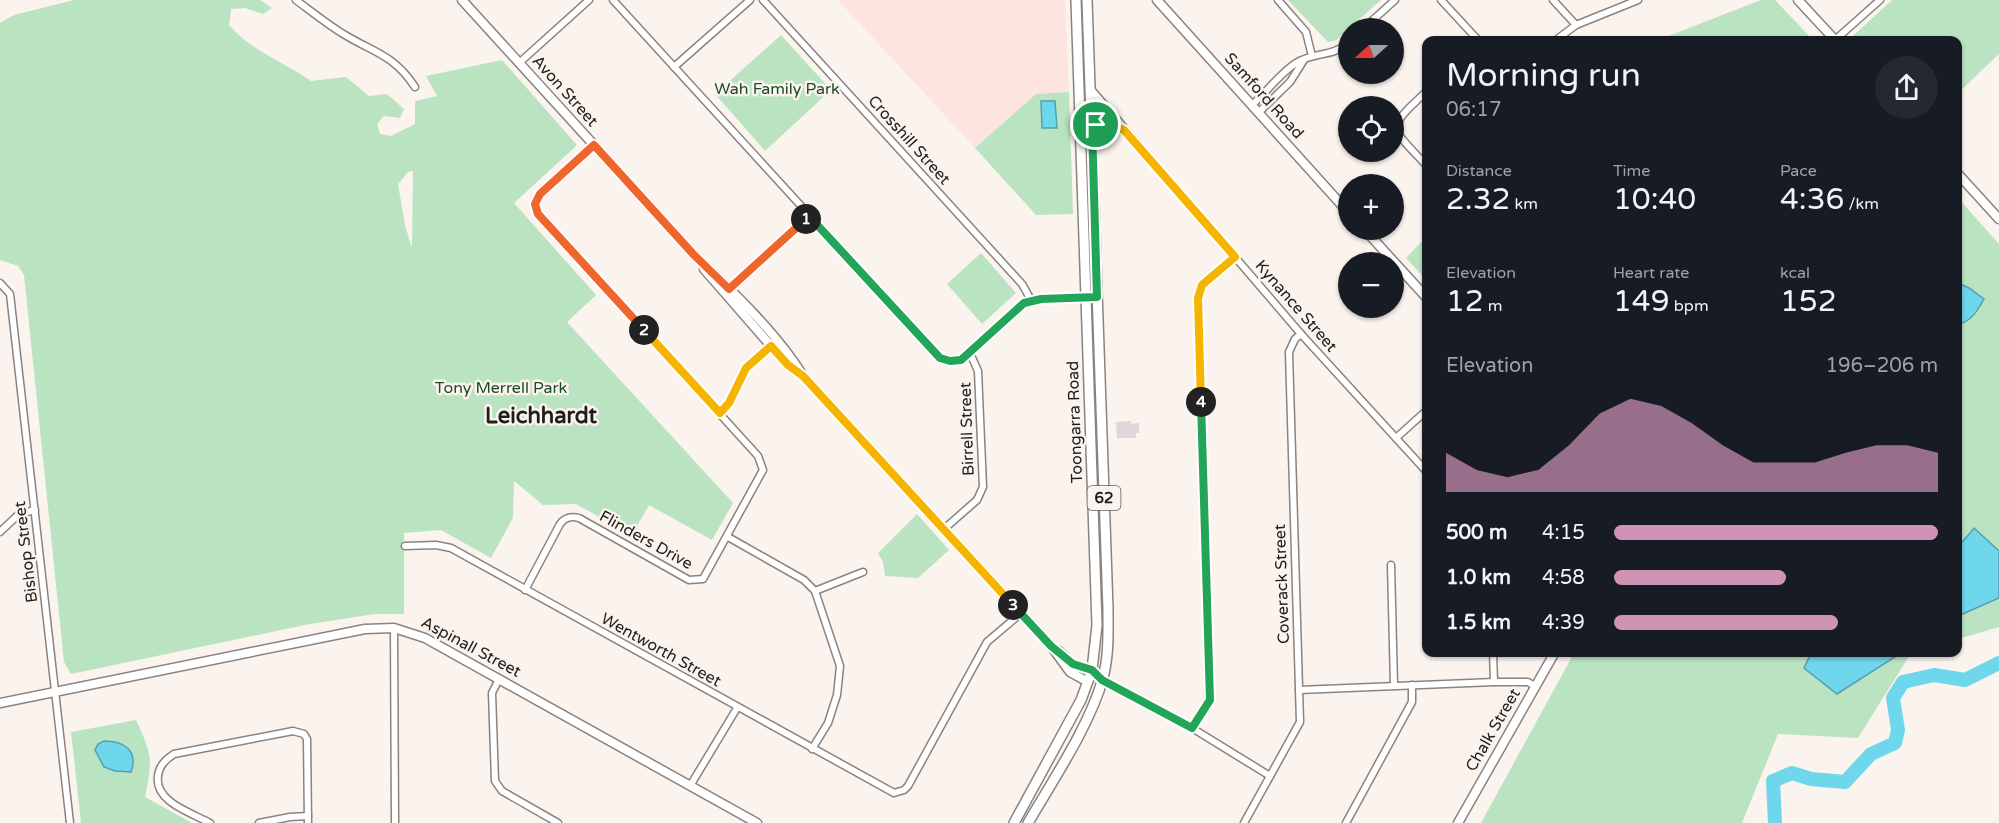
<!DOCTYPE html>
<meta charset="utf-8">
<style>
body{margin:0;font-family:"Varela Round",sans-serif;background:#242831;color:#f1f3f6;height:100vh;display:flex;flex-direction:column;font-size:22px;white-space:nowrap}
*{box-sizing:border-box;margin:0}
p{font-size:20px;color:#9ea1a6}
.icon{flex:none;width:33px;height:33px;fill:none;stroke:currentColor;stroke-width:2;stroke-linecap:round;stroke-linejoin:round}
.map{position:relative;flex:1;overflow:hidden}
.side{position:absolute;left:1422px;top:36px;width:540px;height:621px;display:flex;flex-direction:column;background:#171b24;border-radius:12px;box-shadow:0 2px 4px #0004}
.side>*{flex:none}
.needle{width:39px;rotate:249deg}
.buttons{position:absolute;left:1338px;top:18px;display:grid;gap:12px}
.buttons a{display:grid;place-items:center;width:66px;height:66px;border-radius:50%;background:#171b24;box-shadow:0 2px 4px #0004;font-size:30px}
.pin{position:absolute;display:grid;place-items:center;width:51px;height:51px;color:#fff;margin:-26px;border:3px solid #fff;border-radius:50%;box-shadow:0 2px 6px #0007}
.km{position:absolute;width:30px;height:30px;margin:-15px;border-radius:50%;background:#222;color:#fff;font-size:16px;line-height:30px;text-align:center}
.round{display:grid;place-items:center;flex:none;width:63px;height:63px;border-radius:32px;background:#242831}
.overview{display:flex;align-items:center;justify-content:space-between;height:102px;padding:0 24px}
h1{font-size:33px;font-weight:600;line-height:45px}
.figures{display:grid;grid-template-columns:repeat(3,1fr);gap:9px;height:102px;padding:6px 24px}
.figures div{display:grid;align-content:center}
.figures b{font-size:30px;font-weight:600}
.figures small{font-size:16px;font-weight:400}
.figures p{font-size:16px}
.chart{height:168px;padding:12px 24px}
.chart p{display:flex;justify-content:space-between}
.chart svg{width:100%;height:108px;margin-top:6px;fill:#cf93b6;opacity:.7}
ul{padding:0 24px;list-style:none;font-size:20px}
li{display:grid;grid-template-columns:96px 72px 1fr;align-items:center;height:45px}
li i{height:15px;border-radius:8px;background:#cf93b6}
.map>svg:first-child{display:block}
.education{fill:#fee4de}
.green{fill:#bae3c2;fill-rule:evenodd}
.water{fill:#6fd7ec;stroke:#579fad;stroke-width:1.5}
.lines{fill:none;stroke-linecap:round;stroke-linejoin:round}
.river{stroke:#6fd7ec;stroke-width:14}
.building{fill:#e0d6d9}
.street-casing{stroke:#8a837e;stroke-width:9}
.secondary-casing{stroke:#8a837e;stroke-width:11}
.primary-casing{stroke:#8a837e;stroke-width:12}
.street{stroke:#fff;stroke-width:6}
.secondary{stroke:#fff;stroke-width:8}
.primary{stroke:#fff;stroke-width:9}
.split-1-casing{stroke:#fff;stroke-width:12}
.split-2-casing{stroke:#fff;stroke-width:12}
.split-3-casing{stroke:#fff;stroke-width:12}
.split-4-casing{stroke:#fff;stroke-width:12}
.split-5-casing{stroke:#fff;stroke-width:12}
.split-1{stroke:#22a559;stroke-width:8}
.split-2{stroke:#f0652b;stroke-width:8}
.split-3{stroke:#f5b400;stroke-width:8}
.split-4{stroke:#22a559;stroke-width:8}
.split-5{stroke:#f5b400;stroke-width:8}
.labels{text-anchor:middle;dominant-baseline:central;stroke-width:5;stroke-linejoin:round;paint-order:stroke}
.shield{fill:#fbf3ed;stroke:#625d5a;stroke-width:1.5}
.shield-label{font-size:15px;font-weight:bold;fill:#201d1b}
.park-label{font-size:16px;fill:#1b4b28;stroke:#fbf3ed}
.street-label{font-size:16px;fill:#201d1b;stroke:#fbf3ed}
.district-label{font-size:22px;font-weight:bold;fill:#201d1b;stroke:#fbf3ed}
</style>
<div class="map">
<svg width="1999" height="823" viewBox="0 0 1999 823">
<rect width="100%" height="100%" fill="#fbf3ed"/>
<path class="education" d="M838,0H1065L1069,92L1036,94L975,148Z"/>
<g class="green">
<path d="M74,0H260L272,8L263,14L245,8L231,9L229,25C250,50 284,62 311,81L346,77L369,96L387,94L404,109L400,118L384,116L377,124L380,134L391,136L415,124V101L437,96L426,76L502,60L576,144L575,147L514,203L596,295L567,322L733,503L712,540L649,505L632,535L576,504L543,505L514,481L513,518L491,558L441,530L404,533V614H375L310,624L71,674L64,662L24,275L18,266L0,260V23L14,15ZM413,171L412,245L411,246L405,225L398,184L408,172Z"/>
<path d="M1288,0H1381L1336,40L1328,42Z"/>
<path d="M1761,0H1775L1813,40H1658Z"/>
<path d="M1892,0H1999V54L1958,93V40H1857L1853,36Z"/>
<path d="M781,35L831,90L765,151L715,94Z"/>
<path d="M1069,92L1073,214L1036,215L975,148L1036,94Z"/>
<path d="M1958,198L1999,244V627L1958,639Z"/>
<path d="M1426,237V280L1406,258Z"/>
<path d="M981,253L1016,293L982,324L947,284Z"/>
<path d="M917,514L949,550L918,578L885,576L883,562L878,553Z"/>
<path d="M1574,653H1911L1858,738L1778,734L1742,823H1481Z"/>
<path d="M136,720C152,755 153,759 145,797L192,823H81L71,732Z"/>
</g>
<g class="water">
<path d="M1041,101H1055L1057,128H1042Z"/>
<path d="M1958,283L1969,288L1984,299C1978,310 1971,322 1958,324Z"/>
<path d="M1974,528L1999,551V598L1958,616V547Z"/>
<path d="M1811,653V652L1901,653L1837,694L1804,668Z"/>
<path d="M104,741C123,741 139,750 131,772L115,771L104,767L95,750L98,744Z"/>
</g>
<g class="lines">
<path class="river" d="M1775,823L1773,781L1792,773L1811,779L1845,782L1871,754L1895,743L1898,730L1893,698L1903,682L1934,675L1965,680L1999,663"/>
</g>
<path class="building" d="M1131,421V424L1139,423V433H1136V438H1117L1116,422Z"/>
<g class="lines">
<g class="street-casing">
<g id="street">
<path d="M296,0C312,12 328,25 345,35C375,53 394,55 415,87"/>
<path d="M613,0L940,358C953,361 959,361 970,353"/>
<path d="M763,0L1022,284L1031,300"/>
<path d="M1278,0L1306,32L1312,56"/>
<path d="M1441,0L1478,40"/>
<path d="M1553,0L1576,25"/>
<path d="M1364,28L1395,0"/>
<path d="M1556,40L1576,25L1638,0"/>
<path d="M1835,40L1880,0"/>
<path d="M519,63L589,0"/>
<path d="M674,67L750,0"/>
<path d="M1090,88L1301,334L1426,471"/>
<path d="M1426,92C1385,130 1390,126 1426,165"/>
<path d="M1252,105C1267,92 1279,74 1296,63C1313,52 1333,57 1348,43"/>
<path d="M1258,113L1290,82L1304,60"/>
<path d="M1091,115L1115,117"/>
<path d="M1092,125H1111L1124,130"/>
<path d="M0,283L10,294L70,823"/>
<path d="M727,291L809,216"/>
<path d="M720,413L729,403L746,368L774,343"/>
<path d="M1396,438L1426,411"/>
<path d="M944,529L977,500L983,487L978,371L970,353L1024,303L1041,299L1097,297"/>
<path d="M0,532L19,514L35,510"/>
<path d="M728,537L804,580L815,591L840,666L837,695L828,723L812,749"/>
<path d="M405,546L436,545L451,548L894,793L904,790L908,786L987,642L1020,614"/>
<path d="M1391,565L1394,685"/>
<path d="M525,590L560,524C565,517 571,516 579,518L689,580L703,579L763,470L758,456L538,214L535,204L540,194L594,145"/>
<path d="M815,591L863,572"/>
<path d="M394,628L395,823"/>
<path d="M1493,652L1494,682"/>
<path d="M499,679L492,693L495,781L502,791L558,823"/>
<path d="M1102,680L1192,728L1270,776"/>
<path d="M1299,690L1494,682H1528L1536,687"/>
<path d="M1192,728L1210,700L1198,298L1202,285L1235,257"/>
<path d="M690,786L737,708"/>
<path d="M210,823C192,813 154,802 158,776C159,766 165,760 174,754L293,731L304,734L307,739L308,823"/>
<path d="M259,823L290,817L308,816"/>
<path d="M1244,823L1300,722L1289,352L1295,339L1301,334"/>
<path d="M1346,823L1412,702V685"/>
</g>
</g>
<g class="secondary-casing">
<g id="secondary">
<path d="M462,0L694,255C731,290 777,333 803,376L1051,646L1070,672L1088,682"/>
<path d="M1157,0L1348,212"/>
<path d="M1798,0L1835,40"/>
<path d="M1958,174L1999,219"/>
<path d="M1365,230L1426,297"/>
<path d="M704,269L771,346L798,372"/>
<path d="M1059,651L1073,664L1092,670"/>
<path d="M0,703L365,629L394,628L425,638L757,823"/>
<path d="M1458,823L1555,652"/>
</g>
</g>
<g class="primary-casing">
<g id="primary">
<path d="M1014,823L1081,700L1092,670L1097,625L1076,0"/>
<path d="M1028,823C1053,780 1090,725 1103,678C1109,655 1108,632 1108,609L1087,0"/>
</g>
</g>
<use href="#street" class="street"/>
<use href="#secondary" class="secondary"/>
<use href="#primary" class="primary"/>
</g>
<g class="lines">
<g class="split-1-casing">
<path id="split-1" d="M806,219L809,216L940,358L950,361L961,360L1024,303L1041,299L1097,297L1092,125H1096"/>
</g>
<g class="split-2-casing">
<path id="split-2" d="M644,330L538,214L535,204L540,194L594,145L694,255L729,289L806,219"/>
</g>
<g class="split-3-casing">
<path id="split-3" d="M644,330L720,413L729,403L746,368L771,346L788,365L803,376L1013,605"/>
</g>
<g class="split-4-casing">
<path id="split-4" d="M1013,605L1051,646L1073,664L1092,670L1102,680L1192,728L1210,700L1201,402"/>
</g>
<g class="split-5-casing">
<path id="split-5" d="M1096,125H1112L1124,130L1235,257L1202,285L1198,298L1201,402"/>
</g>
<use href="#split-1" class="split-1"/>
<use href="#split-2" class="split-2"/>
<use href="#split-3" class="split-3"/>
<use href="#split-4" class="split-4"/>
<use href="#split-5" class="split-5"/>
</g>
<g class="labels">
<rect class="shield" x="1087.5" y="486" width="33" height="24" rx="4.5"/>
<g class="shield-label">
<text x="1104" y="498">62</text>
</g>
<g class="park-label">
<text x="777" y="89">Wah Family Park</text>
<text x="501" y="388">Tony Merrell Park</text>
</g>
<g class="street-label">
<text transform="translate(565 91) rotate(48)">Avon Street</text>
<text transform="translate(1264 96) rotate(48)">Samford Road</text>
<text transform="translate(909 140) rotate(48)">Crosshill Street</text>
<text transform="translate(1296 306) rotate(49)">Kynance Street</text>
<text transform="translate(1075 422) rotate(-92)">Toongarra Road</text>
<text transform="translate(967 429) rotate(-92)">Birrell Street</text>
<text transform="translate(646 540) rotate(29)">Flinders Drive</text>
<text transform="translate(26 552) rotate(-97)">Bishop Street</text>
<text transform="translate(1282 584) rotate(-92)">Coverack Street</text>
<text transform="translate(471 647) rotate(28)">Aspinall Street</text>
<text transform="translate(661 650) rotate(29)">Wentworth Street</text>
<text transform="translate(1493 730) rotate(-60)">Chalk Street</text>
</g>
<g class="district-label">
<text x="541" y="416">Leichhardt</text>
</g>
</g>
</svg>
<div class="buttons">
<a><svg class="needle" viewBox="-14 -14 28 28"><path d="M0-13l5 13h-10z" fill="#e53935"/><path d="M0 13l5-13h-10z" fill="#9ea1a6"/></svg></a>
<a><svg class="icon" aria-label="locate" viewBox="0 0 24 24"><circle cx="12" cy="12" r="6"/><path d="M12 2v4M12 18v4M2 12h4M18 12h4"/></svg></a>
<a>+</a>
<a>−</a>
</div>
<div class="pin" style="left:1096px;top:125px;background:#1e9e55"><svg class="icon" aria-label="arrive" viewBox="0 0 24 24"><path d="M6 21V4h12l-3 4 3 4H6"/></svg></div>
<b class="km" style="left:806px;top:219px">1</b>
<b class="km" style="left:644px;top:330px">2</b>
<b class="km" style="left:1013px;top:605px">3</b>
<b class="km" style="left:1201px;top:402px">4</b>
<section class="side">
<div class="overview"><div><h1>Morning run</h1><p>06:17</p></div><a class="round"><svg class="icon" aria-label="share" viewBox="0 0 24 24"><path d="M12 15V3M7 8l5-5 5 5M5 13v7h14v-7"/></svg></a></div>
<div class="figures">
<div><p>Distance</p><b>2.32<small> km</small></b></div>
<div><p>Time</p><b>10:40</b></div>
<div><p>Pace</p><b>4:36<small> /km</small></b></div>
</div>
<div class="figures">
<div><p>Elevation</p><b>12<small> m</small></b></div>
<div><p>Heart rate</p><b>149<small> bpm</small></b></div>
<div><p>kcal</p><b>152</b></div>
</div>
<div class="chart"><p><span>Elevation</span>196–206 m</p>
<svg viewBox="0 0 160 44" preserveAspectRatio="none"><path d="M0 44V28L10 35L20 38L30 35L40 25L50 12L60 6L70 9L80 16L90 25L100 32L110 32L120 32L130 28L140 25L150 25L160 28V44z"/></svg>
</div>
<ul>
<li><b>500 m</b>4:15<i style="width:100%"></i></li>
<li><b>1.0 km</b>4:58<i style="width:53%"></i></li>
<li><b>1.5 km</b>4:39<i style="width:69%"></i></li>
</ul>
</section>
</div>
